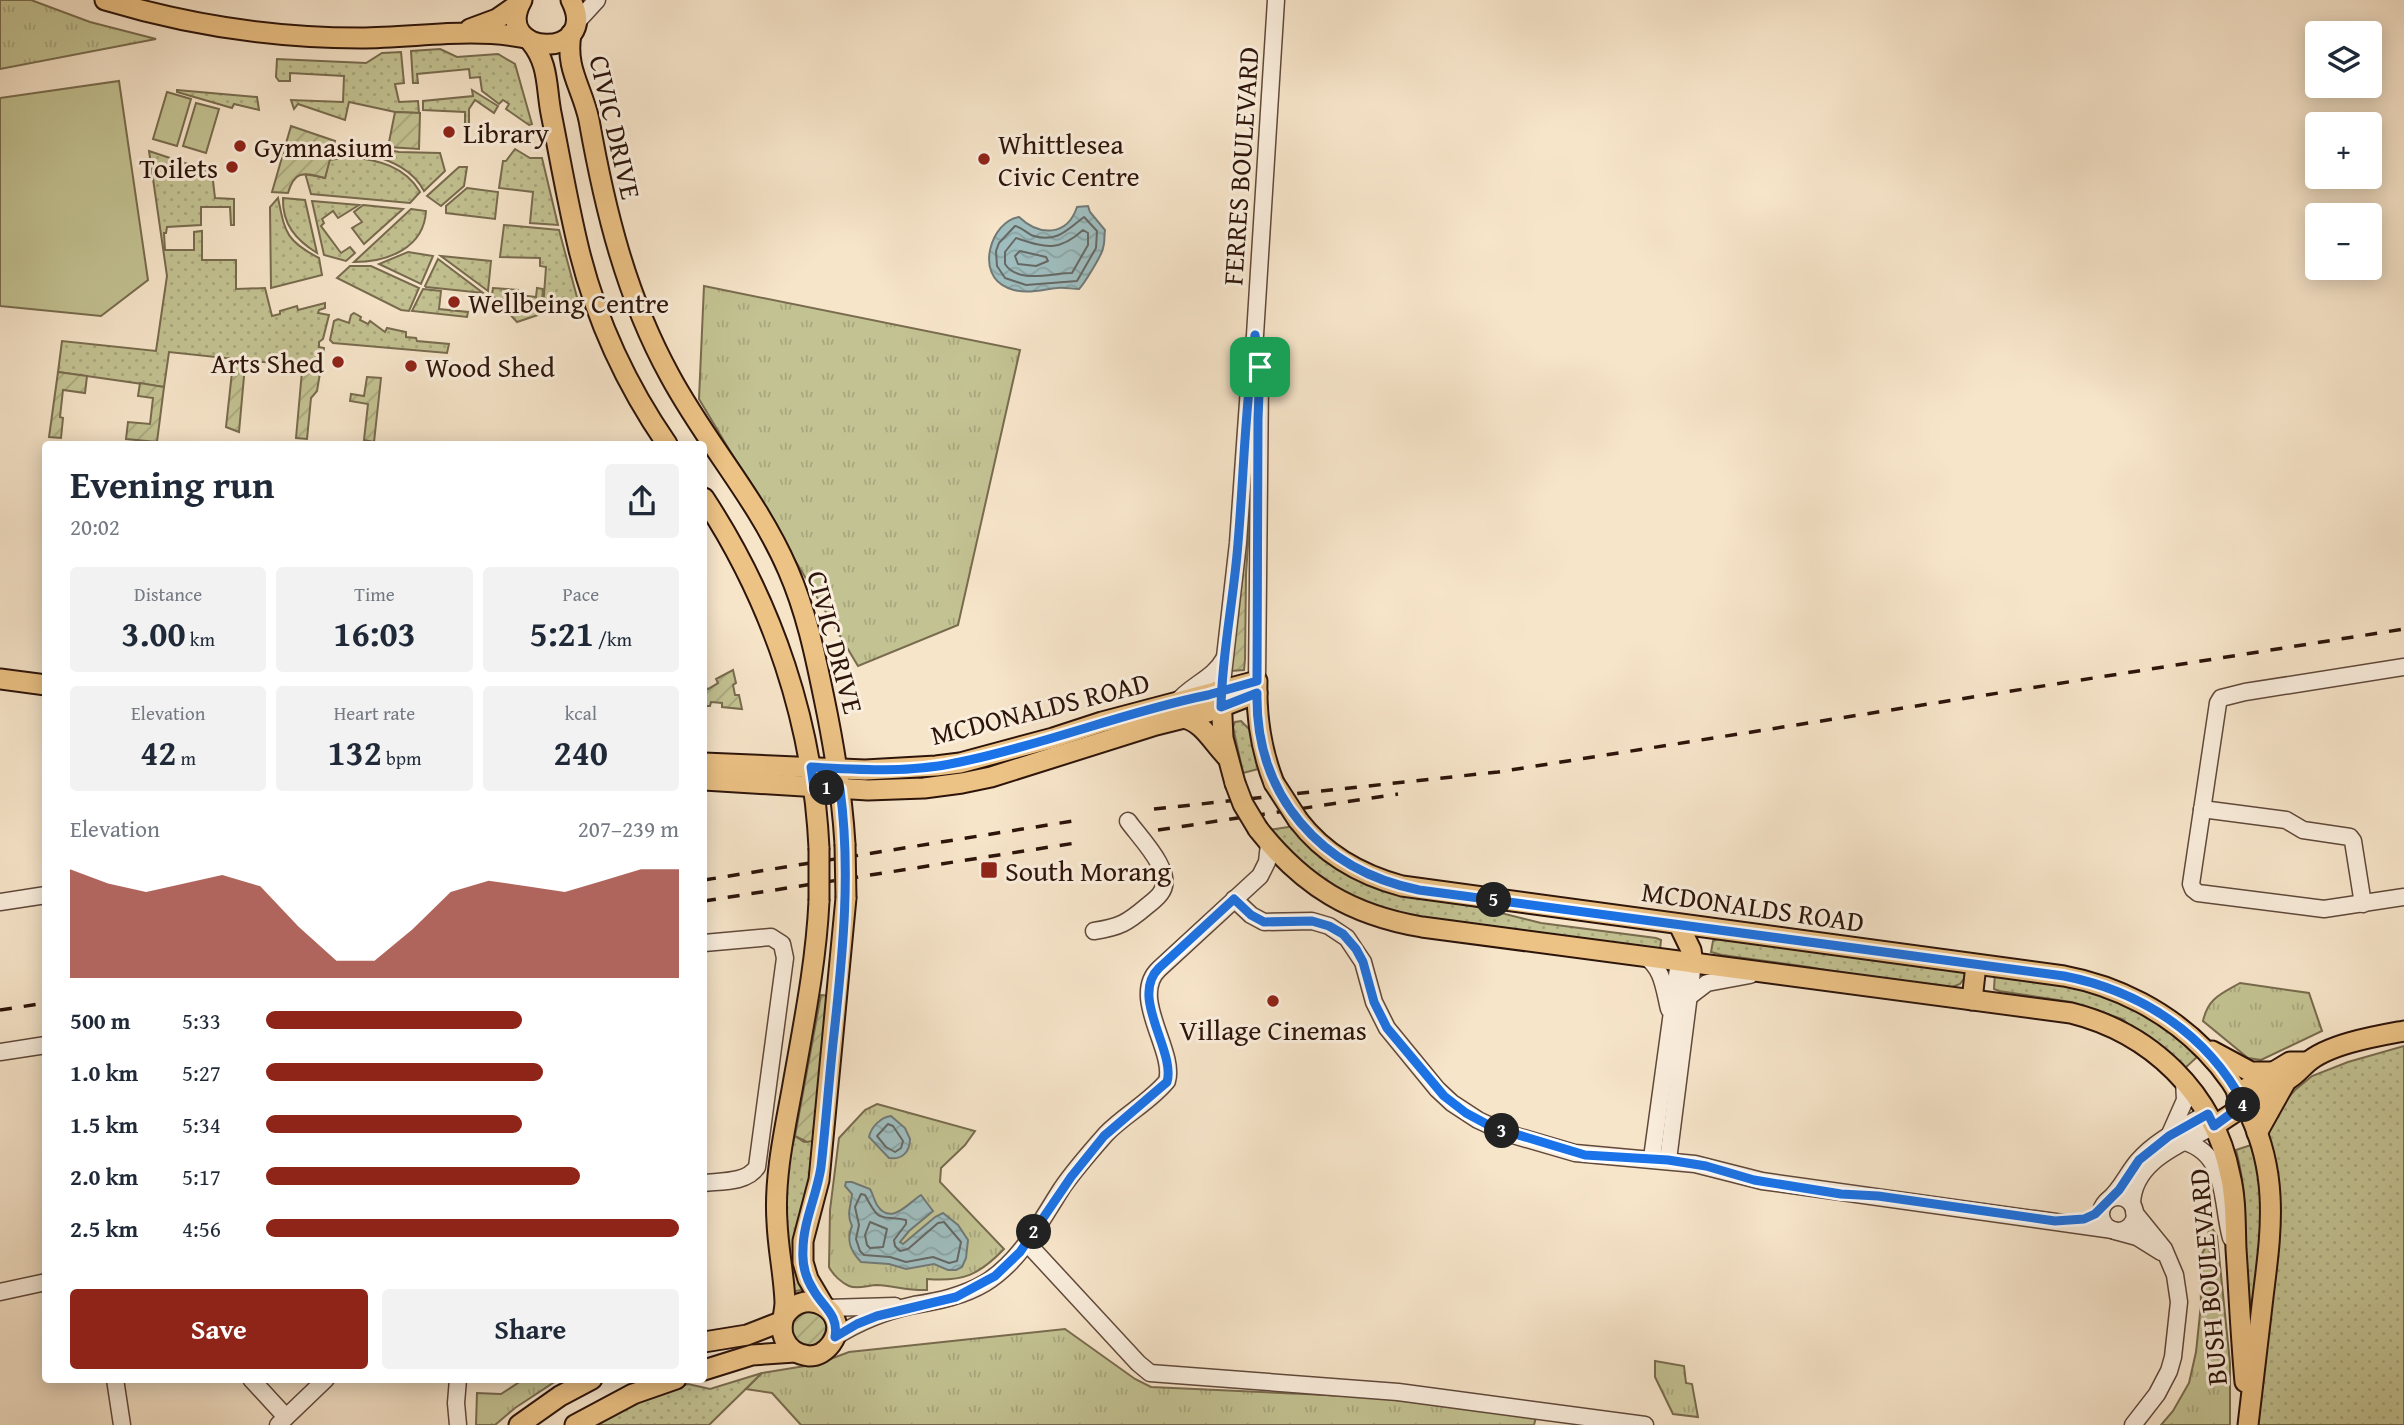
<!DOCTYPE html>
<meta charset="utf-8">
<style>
body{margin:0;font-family:"Gentium Book Plus",serif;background:#f2f2f3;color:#1f2937;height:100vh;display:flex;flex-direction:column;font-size:26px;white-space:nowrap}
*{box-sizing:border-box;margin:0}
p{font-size:23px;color:#747a83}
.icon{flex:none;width:38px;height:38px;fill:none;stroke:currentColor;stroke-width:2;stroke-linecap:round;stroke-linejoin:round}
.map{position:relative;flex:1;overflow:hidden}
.sheet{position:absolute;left:42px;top:441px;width:665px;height:942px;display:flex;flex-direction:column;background:#fff;border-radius:7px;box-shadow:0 4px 18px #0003}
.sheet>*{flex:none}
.buttons{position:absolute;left:2305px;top:21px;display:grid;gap:14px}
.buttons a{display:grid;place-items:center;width:77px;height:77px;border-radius:7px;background:#fff;box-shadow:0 4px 18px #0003;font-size:35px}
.pin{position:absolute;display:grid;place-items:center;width:60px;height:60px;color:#fff;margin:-30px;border-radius:14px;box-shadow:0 4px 10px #0006}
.km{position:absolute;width:35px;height:35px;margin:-18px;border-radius:50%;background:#222;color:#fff;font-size:19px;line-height:35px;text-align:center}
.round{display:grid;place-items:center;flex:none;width:74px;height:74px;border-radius:7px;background:#f2f2f3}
.summary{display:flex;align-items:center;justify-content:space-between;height:119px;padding:0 28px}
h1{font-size:38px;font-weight:600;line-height:52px}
.figures{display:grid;grid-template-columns:repeat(3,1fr);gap:10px;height:119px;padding:7px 28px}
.figures div{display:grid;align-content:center;border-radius:7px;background:#f2f2f3;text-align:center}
.figures b{font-size:35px;font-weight:600}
.figures small{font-size:19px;font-weight:400}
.figures p{font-size:19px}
.chart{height:196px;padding:14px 28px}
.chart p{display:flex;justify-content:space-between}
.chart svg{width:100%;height:126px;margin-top:7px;fill:#8f2418;opacity:.7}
.primary-button{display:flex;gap:14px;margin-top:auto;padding:14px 28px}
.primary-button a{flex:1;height:80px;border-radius:7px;background:#8f2418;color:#fff;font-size:28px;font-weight:600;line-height:80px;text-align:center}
.primary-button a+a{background:#f2f2f3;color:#1f2937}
ul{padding:0 28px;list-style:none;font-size:23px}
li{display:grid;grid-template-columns:112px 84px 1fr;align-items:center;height:52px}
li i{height:18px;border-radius:9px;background:#8f2418}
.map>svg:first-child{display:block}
.grass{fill:url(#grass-dots);stroke:#786b4e;stroke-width:2}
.park{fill:url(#park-tufts);stroke:#786b4e;stroke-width:2}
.garden{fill:url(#garden-furrows);stroke:#786b4e;stroke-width:2}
.pitch{fill:#c3c292;stroke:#786b4e;stroke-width:2}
.water{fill:url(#water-waves);stroke:#717976;stroke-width:2}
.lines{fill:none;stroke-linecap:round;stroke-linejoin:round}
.shore{stroke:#666864;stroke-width:2}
.minor-casing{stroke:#60483a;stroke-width:19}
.major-casing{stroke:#2d140a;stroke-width:23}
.minor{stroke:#faeedd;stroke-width:16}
.major{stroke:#ecc285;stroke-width:19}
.rail{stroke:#2d140a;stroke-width:3.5;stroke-dasharray:12 12;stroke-linecap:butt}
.major-bridge-casing{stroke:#2d140a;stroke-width:23;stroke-linecap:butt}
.major-bridge{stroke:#ecc285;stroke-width:19}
.route-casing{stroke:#fff;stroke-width:14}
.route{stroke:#1a73e8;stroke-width:9}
.poi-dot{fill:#8f2418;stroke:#faeedd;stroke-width:2.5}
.labels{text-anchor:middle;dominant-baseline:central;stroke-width:6;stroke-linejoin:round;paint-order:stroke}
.street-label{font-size:28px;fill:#2d140a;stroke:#faeedd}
.poi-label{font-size:28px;fill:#2d140a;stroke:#faeedd;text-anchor:start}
</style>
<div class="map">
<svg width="2404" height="1425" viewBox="0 0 2404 1425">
<defs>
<pattern id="grass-dots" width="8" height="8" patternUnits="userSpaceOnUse" patternTransform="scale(1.75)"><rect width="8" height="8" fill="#c3c292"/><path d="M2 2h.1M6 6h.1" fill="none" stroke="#a8a67d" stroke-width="1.8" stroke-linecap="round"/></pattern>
<pattern id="park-tufts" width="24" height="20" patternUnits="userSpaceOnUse" patternTransform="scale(1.75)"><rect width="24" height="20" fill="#c3c292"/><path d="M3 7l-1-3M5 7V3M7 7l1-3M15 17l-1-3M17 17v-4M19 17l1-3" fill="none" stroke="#a8a67d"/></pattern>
<pattern id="garden-furrows" width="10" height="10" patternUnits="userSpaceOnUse" patternTransform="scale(1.75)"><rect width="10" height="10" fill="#c3c292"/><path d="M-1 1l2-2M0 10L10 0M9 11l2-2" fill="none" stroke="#a8a67d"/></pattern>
<pattern id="water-waves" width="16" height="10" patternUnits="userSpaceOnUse" patternTransform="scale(1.75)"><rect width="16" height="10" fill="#9fbdbe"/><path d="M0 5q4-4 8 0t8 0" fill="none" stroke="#89a2a2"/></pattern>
</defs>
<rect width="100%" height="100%" fill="#f7e5ca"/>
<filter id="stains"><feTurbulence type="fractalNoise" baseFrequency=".00286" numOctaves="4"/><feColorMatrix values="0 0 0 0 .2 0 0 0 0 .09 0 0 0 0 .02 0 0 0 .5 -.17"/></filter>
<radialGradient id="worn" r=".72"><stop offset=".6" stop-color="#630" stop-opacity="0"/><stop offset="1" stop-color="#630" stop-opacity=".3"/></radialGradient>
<g class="grass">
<path d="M440,49L457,57L498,54L515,64L532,124L529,125L506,109L509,104L503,100L499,104L482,91L480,77L470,78L469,69L417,74L418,83H413L411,51Z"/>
<path d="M401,52L404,83L395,84L399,102L418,101L419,113L395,112L349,102L345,120L298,104L294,109L291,100L343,102L344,76L290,73V81H279L276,77L277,59L366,63L382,53Z"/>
<path d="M177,90L257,97L259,110L234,104L232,108L177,92Z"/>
<path d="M472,90L498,106L494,113L475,100L469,109V126L465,125V112L423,110V101L473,96Z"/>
<path d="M378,148L399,152L440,153L445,171L424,191C413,170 392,161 371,155Z"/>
<path d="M515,149L530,158H542L558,225L530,223L533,192L499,188L503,161H506Z"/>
<path d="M149,151L212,172L215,198L234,199V225H231L230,207H201V225L167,227L166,233H164L165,250H194V232L202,231V260H236V289L265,288L272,316L280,314V311L297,306L298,310L325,303V308L319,310L318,313L329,315L323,339L319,342V347L324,348L320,368L169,352L164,387L58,372L62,341L156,351L167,276Z"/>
<path d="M350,157C378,160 405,166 420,192L410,203L311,194L305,173L325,178L329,160Z"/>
<path d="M459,167H467L464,186L441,206L427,196Z"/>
<path d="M467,188L498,192L495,219L446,213V206Z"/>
<path d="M278,198C285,230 284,240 319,258L322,275L271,288L270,207Z"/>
<path d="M283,198L305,200L317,253C296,240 282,224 283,198Z"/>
<path d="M312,201L359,205L338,218L333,211L322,219L324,223L321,226L341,253L350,247L355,253L346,261L324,255Z"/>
<path d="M363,205L403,209L364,244L352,228L362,222L354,212Z"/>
<path d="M411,209L426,211C424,248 388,262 354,262Z"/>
<path d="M504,225L559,230L578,301L548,311L543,309L546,267L540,266V258L500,257Z"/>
<path d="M408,252L433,256L421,284L379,264Z"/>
<path d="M441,256L491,261L488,291Z"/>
<path d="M438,259L483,293L426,287L425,286Z"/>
<path d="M350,266H371L419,288L409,311L401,310L337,278Z"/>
<path d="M493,288L518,290V295L536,297L537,288L543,289L541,314L517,322L492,295Z"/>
<path d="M423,289L441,291L439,309L468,312L467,317L412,311Z"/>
<path d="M354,313L361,317L360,320L368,324L370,321L385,332L387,328L406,332V337L416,338L417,341L449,344L447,353L333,343L330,340L334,321L338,319L349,323L351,315Z"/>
<path d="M1241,721L1250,730L1262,768L1243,773L1233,727L1235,722Z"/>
<path d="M1295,826L1304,836L1445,899L1541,923L1656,938L1661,940L1660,950L1413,920L1328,887L1269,830Z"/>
<path d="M1721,938L1965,968L1966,976L1960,984L1947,989L1890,983L1809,967L1722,955L1711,952L1713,941Z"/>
<path d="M1995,972C2018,975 2043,976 2066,981C2114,993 2162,1021 2197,1057L2183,1070L2122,1019L2071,1002L1999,991L1994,989Z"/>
<path d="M2404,1046V1425H2255L2267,1137L2272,1116L2295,1090L2312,1076L2348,1062Z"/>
<path d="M795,1136L804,1142L817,1140L806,1289L791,1292L783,1236L788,1161Z"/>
<path d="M2254,1144L2265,1203L2250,1343C2248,1329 2244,1314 2244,1300C2244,1249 2250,1201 2236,1150Z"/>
<path d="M762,1373L709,1425H592L647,1398L688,1384L710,1389Z"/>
</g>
<g class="park">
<path d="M0,0H31L90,22L156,39L0,69Z"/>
<path d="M704,286L1020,350L958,625L858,666L699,399Z"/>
<path d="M2240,983L2309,993L2322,1031L2261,1060L2248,1058L2203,1021C2208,998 2221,994 2240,983Z"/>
<path d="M877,1104L975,1131L965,1145L941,1168L940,1182L1004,1249C979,1275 963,1282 927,1279V1290C910,1291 894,1286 877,1285C868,1285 858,1290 849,1286C842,1283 833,1275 829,1267L830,1210L839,1138L865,1110Z"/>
<path d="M2209,1223L2217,1236L2230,1363V1425H2161L2173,1411L2189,1383L2196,1352L2201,1304L2200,1257L2208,1243Z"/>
<path d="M1065,1329L1135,1379L1151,1387L1371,1397L1536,1417L1534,1425H801L772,1393L746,1389L762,1373L817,1364L849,1352Z"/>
<path d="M1655,1361L1684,1366L1686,1383L1692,1384L1698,1417L1673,1414L1655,1377Z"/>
<path d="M524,1379H559L515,1408L495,1425H476L477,1393L501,1394Z"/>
</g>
<g class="garden">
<path d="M395,112L420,113L419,149L388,147Z"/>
<path d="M291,126L335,141L325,178C304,173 295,169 288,193L272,192Z"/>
<path d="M233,363L245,365L239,432L226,427Z"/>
<path d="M302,371L320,373L317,391L311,398L307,439L296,438Z"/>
<path d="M58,372L87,376L85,393L63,390L60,417L63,418L61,438L49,437Z"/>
<path d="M367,377L381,378L374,442L364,440L368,404L350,401L351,394L364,396Z"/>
<path d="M140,383L164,387L157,442L126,439L128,422L150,424L153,398L138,396Z"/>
<path d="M1246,480H1251L1252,486L1246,574L1245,659L1244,670L1231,671Z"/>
<path d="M733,670L736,683L733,685L735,695H739L742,709L722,707V703L711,702L710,706H704V687L708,689L718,683L716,679Z"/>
<path d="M821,995L832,996L817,1140L807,1142L795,1136Z"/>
<path d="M809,1307L828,1321C828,1343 809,1356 792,1336L790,1323L793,1317Z"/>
</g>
<g class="pitch">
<path d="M119,81L148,280L101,316L0,306V98Z"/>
<path d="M167,92L191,99L177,146L153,139Z"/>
<path d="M196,103L219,109L206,153L183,146Z"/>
</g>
<g class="water">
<path d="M1088,206L1090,212L1105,230C1104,236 1105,242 1103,248C1102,255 1084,284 1079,289C1072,289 1064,287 1057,288C1040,290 1025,295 1008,288C974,275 991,221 1019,217C1039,236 1067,237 1077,207Z"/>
<path d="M891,1116L905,1128L910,1139C910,1152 902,1160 889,1158L869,1137C871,1127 881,1117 891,1116Z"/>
<path d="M846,1182H852L870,1189C873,1194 874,1200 877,1205C891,1227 909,1202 921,1195L933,1211L909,1231L900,1242L903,1244L935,1217L943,1213L958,1225L968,1240L966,1258L962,1267L956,1270H948L934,1264L906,1269L889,1264L861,1262C850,1251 846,1240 852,1226C846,1214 851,1206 852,1194L845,1186Z"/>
</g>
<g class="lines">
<g class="shore">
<path d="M1084,217L1097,231L1096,248L1077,281L1026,285L1005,278L997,266L996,251L999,243L1015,226C1022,227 1027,234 1034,236C1057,243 1068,229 1084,217Z"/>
<path d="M1083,230L1088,233V245L1072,273C1051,273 1018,284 1005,264V252L1016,238C1044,247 1058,253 1083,230Z"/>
<path d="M1020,251L1046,257L1048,261L1036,266L1018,264L1015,256Z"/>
<path d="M888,1124L893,1126L903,1141L901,1148L895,1152L886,1147L877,1136Z"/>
<path d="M861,1194L865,1195C880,1224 879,1215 906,1220V1224L894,1240L895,1246L900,1251L908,1249L938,1223L944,1222L961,1242L957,1261L949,1263L933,1257L906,1262L890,1257L864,1255L860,1251L856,1239L859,1225L855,1207Z"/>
<path d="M870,1222L887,1229L883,1247L870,1248L867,1245L865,1235Z"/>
</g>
<g class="minor-casing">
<g id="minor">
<path d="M575,24L597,0"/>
<path d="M2404,667L2245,692L2221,698L2218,703L2191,884L2193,889L2198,893L2324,909L2404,897"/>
<path d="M1257,681L1260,379"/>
<path d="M1221,692L1238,543L1250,374L1255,335L1276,0"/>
<path d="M1177,702C1191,685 1214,678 1224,659"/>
<path d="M2202,809L2286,820L2303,830L2350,837L2353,841L2363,904"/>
<path d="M1234,899L1251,915L1264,922L1312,921L1329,926L1347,938L1363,962L1374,1002L1387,1028L1437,1089L1452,1103L1478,1120L1506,1133L1575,1153L1695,1164L1762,1181L2113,1230"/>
<path d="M0,902L46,895"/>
<path d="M1094,931C1120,927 1127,923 1147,906C1152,902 1159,897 1162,891C1174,871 1139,837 1128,821"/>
<path d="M704,943L771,937L782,944L785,958L757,1167C747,1183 720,1181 704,1183"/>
<path d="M1644,956C1663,967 1664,989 1669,1009"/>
<path d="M1690,996L1707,983L1750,975"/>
<path d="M0,1052L46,1045"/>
<path d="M2169,1136L2185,1100L2184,1080"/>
<path d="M2185,1142C2228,1155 2221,1203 2231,1238"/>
<path d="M1652,1158L1679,961"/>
<path d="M1668,1160L1693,963"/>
<circle cx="2118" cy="1214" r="17"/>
<path d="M2107,1201C2121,1190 2126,1175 2138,1161C2156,1140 2184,1127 2208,1113"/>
<path d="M2132,1205C2132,1161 2181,1144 2214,1126"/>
<path d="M2115,1231L2137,1237L2161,1252"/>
<path d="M1027,1243L1138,1363L1150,1373L1398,1392L1645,1425"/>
<path d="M0,1292L46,1282"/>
<path d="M827,1308L895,1306"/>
<path d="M835,1337C860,1321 886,1311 914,1305C939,1301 963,1296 985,1283C1021,1261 1040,1222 1062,1188C1075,1169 1091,1151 1106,1134C1124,1115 1150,1102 1167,1081C1176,1051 1129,997 1159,969L1260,876L1267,862L1269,844"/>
<path d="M115,1379L122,1425"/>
<path d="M251,1379L286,1417"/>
<path d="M458,1379L456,1403L458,1425"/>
<path d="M278,1425L326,1379"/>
<path d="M2133,1425L2157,1394L2169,1371L2173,1357L2179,1302L2175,1275L2164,1249L2134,1212"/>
</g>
</g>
<g class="major-casing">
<g id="major">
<path d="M105,0C188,25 273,38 360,38C416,38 470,27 526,38"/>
<path d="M522,0C490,57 602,61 571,0"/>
<path d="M470,29L497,19L520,3"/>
<path d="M571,34C565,69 582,87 589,120C605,210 626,296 670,376C706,443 758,500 788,570C806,611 815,654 824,698C834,746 842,794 845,844"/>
<path d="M531,42C549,64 546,87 551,113C560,158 568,205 579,250C596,319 627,386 667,444"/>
<path d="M704,498C773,603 813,723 819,848"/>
<path d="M0,679L46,685"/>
<path d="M1221,696L1223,738L1235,783"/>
<path d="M1183,718C1202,721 1213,743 1226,756"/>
<path d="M704,763L865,770L936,766L960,763L1053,738L1102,722L1257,681C1256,717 1261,750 1274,783"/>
<path d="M704,780L868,790L924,788L962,783L991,777L1156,725L1208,712L1257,693"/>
<path d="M1298,820C1324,854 1361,875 1402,886L2064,976C2172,996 2264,1081 2270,1196C2272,1230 2267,1264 2263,1297C2258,1340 2253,1382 2248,1425"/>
<path d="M1258,829C1303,886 1351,915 1422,927L2071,1013C2151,1033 2214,1093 2230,1175C2236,1199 2235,1224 2236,1249C2239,1293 2241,1338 2245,1382"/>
<path d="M1679,925L1691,950L1693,963"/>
<path d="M1972,1000L1976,965"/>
<path d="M2212,1051L2251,1072H2272"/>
<path d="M2237,1094L2290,1062H2307"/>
<path d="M2214,1126C2238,1109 2262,1095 2287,1080C2296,1075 2300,1069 2307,1063C2328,1044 2377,1036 2404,1031"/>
<path d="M2257,1133L2286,1081"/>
<path d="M824,1306L808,1279L803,1262V1241L819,1180L846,898"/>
<path d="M784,1317C806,1282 853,1314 831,1344C826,1351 818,1356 809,1356C798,1355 788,1349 784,1338C779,1327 785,1314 785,1302C784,1275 778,1249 777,1222C774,1179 784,1133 792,1090C803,1027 816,965 819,901"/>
<path d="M704,1342L747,1335L783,1321"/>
<path d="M704,1370L752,1355L795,1352"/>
<path d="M519,1425L560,1396L592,1379"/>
<path d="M575,1425L633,1394L676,1379"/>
</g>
</g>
<use href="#minor" class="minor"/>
<use href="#major" class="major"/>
<g class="rail">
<path d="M1154,809L1498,772L2404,629"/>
<path d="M1158,830L1398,794"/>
<path d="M704,880L1079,820"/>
<path d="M704,901L1082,842"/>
<path d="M0,1010L46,1003"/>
</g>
<g class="major-bridge-casing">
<g id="major-bridge">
<path d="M1235,783L1243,804L1258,829"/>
<path d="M1274,783L1298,820"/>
<path d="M845,844L846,898"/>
<path d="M819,848V901"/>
</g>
</g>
<use href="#major-bridge" class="major-bridge"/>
</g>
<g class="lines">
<g class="route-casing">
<path id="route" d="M1260,367L1258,419L1257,681L1208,695C1124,712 1044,745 960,762C911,773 860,770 811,767L814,788L840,789C851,871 843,952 834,1034C829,1078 826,1123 821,1167C817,1195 803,1222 803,1250C802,1264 806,1279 814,1291C823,1307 839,1315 835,1337L857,1324L877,1316L956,1297L995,1276L1020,1252L1071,1177L1104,1136L1167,1082C1176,1051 1129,997 1159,968L1234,899L1251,915L1264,922L1312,921L1329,926L1343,934L1356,949L1363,962L1374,1002L1387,1028L1444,1096L1466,1113L1492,1127L1585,1155L1668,1160L1706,1166L1754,1180L1841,1194L1878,1196L2055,1221L2084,1219L2095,1214L2119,1190L2139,1160L2169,1136L2208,1114L2214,1126L2244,1104C2207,1034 2141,991 2064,976L1419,890C1320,870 1255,795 1257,693L1221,707C1222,652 1234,598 1238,543C1244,473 1245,404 1255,335L1260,367"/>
</g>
<use href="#route" class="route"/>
</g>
<g class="poi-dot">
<circle cx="449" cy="132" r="7"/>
<circle cx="240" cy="146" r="7"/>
<circle cx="984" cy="159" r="7"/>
<circle cx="232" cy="167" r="7"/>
<circle cx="454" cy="302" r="7"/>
<circle cx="338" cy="362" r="7"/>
<circle cx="411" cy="366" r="7"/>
<rect x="980" y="861" width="18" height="18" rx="3.5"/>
<circle cx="1273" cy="1001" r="7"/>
</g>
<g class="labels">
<g class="street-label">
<text transform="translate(616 127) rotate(77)">CIVIC DRIVE</text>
<text transform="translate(1240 166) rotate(-86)">FERRES BOULEVARD</text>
<text transform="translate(836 642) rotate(75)">CIVIC DRIVE</text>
<text transform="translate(1040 708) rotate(-14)">MCDONALDS ROAD</text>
<text transform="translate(1753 906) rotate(8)">MCDONALDS ROAD</text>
<text transform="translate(2207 1277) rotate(-95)">BUSH BOULEVARD</text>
</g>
<g class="poi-label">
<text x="463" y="132">Library</text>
<text x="998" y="143">Whittlesea<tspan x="998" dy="32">Civic Centre</tspan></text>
<text x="254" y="146">Gymnasium</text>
<text x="218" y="167" text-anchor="end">Toilets</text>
<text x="468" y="302">Wellbeing Centre</text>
<text x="324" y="362" text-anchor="end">Arts Shed</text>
<text x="425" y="366">Wood Shed</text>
<text x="1005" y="870">South Morang</text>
<text x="1273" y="1029" text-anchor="middle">Village Cinemas</text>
</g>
</g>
<rect width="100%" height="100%" filter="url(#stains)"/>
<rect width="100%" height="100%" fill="url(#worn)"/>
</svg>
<div class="buttons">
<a><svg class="icon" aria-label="layers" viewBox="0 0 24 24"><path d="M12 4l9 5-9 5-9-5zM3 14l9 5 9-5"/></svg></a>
<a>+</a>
<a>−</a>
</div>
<div class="pin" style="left:1260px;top:367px;background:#1e9e55"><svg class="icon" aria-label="arrive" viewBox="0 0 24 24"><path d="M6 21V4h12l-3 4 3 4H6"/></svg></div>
<b class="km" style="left:827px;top:788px">1</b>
<b class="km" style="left:1034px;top:1232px">2</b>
<b class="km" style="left:1502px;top:1131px">3</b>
<b class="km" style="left:2243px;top:1105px">4</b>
<b class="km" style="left:1494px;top:900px">5</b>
<section class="sheet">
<div class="summary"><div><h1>Evening run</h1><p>20:02</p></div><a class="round"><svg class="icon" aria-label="share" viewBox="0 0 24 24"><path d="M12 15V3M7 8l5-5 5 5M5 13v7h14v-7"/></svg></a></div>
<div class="figures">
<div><p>Distance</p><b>3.00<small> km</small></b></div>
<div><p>Time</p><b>16:03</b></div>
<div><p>Pace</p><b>5:21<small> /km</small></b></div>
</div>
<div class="figures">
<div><p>Elevation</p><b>42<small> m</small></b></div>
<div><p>Heart rate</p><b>132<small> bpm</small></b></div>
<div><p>kcal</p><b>240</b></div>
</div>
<div class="chart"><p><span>Elevation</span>207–239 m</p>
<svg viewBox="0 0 160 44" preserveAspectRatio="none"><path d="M0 44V6L10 11L20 14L30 11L40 8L50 12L60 26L70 38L80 38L90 27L100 14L110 10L120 12L130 14L140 10L150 6L160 6V44z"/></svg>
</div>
<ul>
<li><b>500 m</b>5:33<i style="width:62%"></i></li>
<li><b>1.0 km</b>5:27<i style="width:67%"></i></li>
<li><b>1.5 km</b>5:34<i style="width:62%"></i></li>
<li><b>2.0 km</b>5:17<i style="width:76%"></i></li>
<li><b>2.5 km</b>4:56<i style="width:100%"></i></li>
</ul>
<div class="primary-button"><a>Save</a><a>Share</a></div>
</section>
</div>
